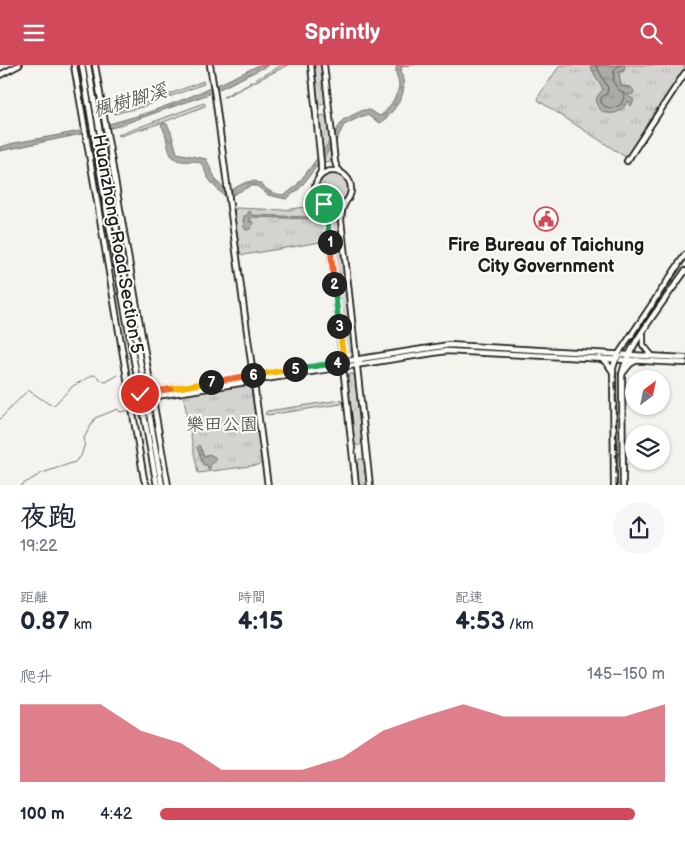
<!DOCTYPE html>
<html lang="zh-TW">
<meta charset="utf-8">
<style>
body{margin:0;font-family:"Balsamiq Sans","LXGW WenKai TC",sans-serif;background:#f6f6f7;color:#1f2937;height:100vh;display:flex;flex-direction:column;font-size:19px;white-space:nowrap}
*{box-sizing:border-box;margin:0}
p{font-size:16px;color:#747a83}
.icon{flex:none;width:28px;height:28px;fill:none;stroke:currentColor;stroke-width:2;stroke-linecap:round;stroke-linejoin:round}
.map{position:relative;height:420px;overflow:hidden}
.details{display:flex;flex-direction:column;background:#fff;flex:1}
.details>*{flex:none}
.needle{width:32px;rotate:33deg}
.fabs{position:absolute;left:625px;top:305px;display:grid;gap:10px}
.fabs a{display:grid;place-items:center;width:45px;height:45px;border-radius:50%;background:#fff;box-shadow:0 1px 4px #0004;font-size:25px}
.pin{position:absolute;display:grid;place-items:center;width:42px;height:42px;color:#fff;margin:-21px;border:2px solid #fff;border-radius:50%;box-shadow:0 1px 5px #0007}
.km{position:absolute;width:25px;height:25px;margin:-12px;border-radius:50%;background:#222;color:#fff;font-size:14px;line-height:25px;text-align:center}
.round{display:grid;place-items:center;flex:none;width:52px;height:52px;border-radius:26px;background:#f6f6f7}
.headline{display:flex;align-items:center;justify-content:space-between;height:85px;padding:0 20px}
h1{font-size:28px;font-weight:700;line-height:38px}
.stats{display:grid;grid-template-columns:repeat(3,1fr);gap:8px;height:85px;padding:5px 20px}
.stats div{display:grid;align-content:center}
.stats b{font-size:25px;font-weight:700}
.stats small{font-size:14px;font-weight:400}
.stats p{font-size:14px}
.chart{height:140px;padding:10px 20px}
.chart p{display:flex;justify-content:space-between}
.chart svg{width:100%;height:90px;margin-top:5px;fill:#d1495b;opacity:.7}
ul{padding:0 20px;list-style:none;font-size:16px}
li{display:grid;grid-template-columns:80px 60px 1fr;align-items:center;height:38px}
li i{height:12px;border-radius:6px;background:#d1495b}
header{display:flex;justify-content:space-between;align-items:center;height:65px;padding:0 20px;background:#d1495b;color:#fff;font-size:22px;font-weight:700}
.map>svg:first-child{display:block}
.grass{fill:url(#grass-tufts);stroke:#787876}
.water{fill:url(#water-ripples);stroke:#72716f}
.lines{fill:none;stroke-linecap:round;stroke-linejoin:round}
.shore{stroke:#555553;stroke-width:1}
.stream{stroke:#72716f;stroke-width:1}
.secondary-casing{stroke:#1c1c1c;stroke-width:8}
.secondary{stroke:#fdfcf7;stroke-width:4.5}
.rail{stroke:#1c1c1c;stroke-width:1;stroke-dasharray:8 4;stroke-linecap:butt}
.split-1-casing{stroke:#fff;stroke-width:10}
.split-2-casing{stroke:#fff;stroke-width:10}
.split-3-casing{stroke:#fff;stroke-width:10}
.split-4-casing{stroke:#fff;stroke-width:10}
.split-5-casing{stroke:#fff;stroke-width:10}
.split-6-casing{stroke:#fff;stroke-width:10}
.split-7-casing{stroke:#fff;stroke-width:10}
.split-8-casing{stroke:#fff;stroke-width:10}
.split-9-casing{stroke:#fff;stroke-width:10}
.split-1{stroke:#22a559;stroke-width:6}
.split-2{stroke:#f0652b;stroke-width:6}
.split-3{stroke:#22a559;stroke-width:6}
.split-4{stroke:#f5b400;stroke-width:6}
.split-5{stroke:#22a559;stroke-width:6}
.split-6{stroke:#f5b400;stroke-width:6}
.split-7{stroke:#f0652b;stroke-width:6}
.split-8{stroke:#f5b400;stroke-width:6}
.split-9{stroke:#f0652b;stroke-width:6}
.labels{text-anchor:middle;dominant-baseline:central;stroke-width:4;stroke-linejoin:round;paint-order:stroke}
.street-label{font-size:18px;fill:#1c1c1c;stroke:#fdfcf7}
.poi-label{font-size:18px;font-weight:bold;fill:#1c1c1c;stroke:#fdfcf7}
.park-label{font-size:18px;fill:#5c5c5b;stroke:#fdfcf7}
.water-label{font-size:19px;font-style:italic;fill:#5c5c5a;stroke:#fdfcf7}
</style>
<header><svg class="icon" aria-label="menu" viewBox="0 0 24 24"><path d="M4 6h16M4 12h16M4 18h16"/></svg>Sprintly<svg class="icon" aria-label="search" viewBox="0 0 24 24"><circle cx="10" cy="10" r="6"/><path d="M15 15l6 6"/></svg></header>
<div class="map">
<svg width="685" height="421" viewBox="0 0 685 421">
<defs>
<pattern id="grass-tufts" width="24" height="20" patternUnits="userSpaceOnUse" patternTransform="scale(1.25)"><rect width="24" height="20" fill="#d4d3cf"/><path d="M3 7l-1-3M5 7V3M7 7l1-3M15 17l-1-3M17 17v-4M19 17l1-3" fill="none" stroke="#b5b5b1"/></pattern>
<pattern id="water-ripples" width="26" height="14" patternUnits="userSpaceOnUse" patternTransform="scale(1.25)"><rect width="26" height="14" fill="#abaaa6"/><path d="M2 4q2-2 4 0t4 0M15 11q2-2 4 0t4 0" fill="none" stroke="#8a8a86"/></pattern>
</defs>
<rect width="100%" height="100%" fill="#f4f3ee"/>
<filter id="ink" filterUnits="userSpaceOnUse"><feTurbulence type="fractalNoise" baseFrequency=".02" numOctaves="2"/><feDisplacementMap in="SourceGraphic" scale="10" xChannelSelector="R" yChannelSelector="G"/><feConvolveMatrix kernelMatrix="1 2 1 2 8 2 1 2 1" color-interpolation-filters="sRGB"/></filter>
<g filter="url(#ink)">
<g class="grass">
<path d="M282,0H288L225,32H223Z"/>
<path d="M314,0H321L325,36L322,40L318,38Z"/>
<path d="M560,0H685V5L628,90L624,91L539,36L538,32Z"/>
<path d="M203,16L204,19L142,42L114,49L117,46L154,35Z"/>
<path d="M204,38L205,39V41L164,57L120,71L118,70Z"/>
<path d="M324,50L327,54L331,95V96L324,97L319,54L320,51Z"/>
<circle cx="333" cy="124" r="15"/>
<path d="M306,142C329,149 324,154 327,176L243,190L240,188L234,146L236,143L283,145Z"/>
<path d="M335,155L339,159L344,206L341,209H338L336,206L331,160L332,156Z"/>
<path d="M341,224L346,227L352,283L349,287L344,285L338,228Z"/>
<path d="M350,309H353L355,313L362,378L358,381L354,378L347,313Z"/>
<path d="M246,319L250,320L251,323L262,398L258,400L198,408L183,329Z"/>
<path d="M341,335L342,336L341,339L268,350L265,349L267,346Z"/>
<path d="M359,394H362L364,396L367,420H359L357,396Z"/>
</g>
<g class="water">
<path d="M259,0H269L209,29L115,62L0,86V82L14,78C47,72 82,67 116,57C165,44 213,23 259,0Z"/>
<path d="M397,0H414L403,1L401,4C402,11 405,20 403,27C402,35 387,55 380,58L367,50L360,52L344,60L336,76L307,114L299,124L286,134L268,130L257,121H250L231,131H225C218,126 212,119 207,111C205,107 204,100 200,98C191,93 179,101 171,90C166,81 168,70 161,60L163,58L167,59L171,67L177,88L206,94C212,104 216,123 230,126C267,102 255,129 285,130L295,122L300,116L328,79L343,55L363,45H369L380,51C387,47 399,29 399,20C398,13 394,7 397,0Z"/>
<path d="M624,0L625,3L623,7H619L621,21L631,22L634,26L633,29L627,30L634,35L631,41L629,36L627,37C616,61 582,42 603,25C600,16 593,10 591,1Z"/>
<path d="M248,146L251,147V150L312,152L315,154L252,152L249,157L252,156L253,159L250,164L246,165C243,162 243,156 244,151L248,150Z"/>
<path d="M199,380L204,391L209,389L215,392V397L210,400V404H208L207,400H203L197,382Z"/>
</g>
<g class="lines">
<path class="shore" d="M596,0L608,23L607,28L601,33V38C610,48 625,42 624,28C614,24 613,15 614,5L620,0"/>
<g class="stream">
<path d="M0,354L28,325L49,339L54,340L73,321L93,310C98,310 100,316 106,317L118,310"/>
<path d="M20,421L42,408L75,397L81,391L85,378L84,373L95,353L118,344L120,347L126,346"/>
</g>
<g class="secondary-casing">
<g id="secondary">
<path d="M74,0L144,414L147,421"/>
<path d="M82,0L109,159L157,421"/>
<path d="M88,0L162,421"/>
<path d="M95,0L168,421"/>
<path d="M210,0L215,31L268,421"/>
<path d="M311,0L321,98V107L319,110"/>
<path d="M324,0L335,97L337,103L340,106"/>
<path d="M0,10L19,0"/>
<path d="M627,96L685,8"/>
<circle cx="333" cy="124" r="18"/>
<path d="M345,138L342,145L341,155L370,421"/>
<path d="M322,139L326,146L329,172L356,421"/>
<path d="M643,269V280L652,291"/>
<path d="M600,293L607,298L613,307"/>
<path d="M622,309L630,299L637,295"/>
<path d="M130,330L449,280L685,293"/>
<path d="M131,335L446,286L685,298"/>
<path d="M614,421L613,303L616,293L685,190"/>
<path d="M623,421L622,312C623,286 669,230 685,206"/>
</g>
</g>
<use href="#secondary" class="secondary"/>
<path class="rail" d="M616,421L615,313L618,297L623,286L685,194"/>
</g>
</g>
<g class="lines" filter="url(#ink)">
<g class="split-1-casing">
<path id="split-1" d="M324,139H322L326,147L330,177"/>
</g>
<g class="split-2-casing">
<path id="split-2" d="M330,177L334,219"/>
</g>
<g class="split-3-casing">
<path id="split-3" d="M334,219L339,261"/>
</g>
<g class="split-4-casing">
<path id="split-4" d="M337,298L344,297L339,261"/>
</g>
<g class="split-5-casing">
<path id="split-5" d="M295,304L337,298"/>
</g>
<g class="split-6-casing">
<path id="split-6" d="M253,310L295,304"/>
</g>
<g class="split-7-casing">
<path id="split-7" d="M211,317L253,310"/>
</g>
<g class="split-8-casing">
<path id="split-8" d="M170,324L211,317"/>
</g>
<g class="split-9-casing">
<path id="split-9" d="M140,329L170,324"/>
</g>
<use href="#split-1" class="split-1"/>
<use href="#split-2" class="split-2"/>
<use href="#split-3" class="split-3"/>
<use href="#split-4" class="split-4"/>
<use href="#split-5" class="split-5"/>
<use href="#split-6" class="split-6"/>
<use href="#split-7" class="split-7"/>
<use href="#split-8" class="split-8"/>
<use href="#split-9" class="split-9"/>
</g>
<defs>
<g id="civic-ring" transform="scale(1.25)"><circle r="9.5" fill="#fdfcf7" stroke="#d1495b" stroke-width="1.5"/><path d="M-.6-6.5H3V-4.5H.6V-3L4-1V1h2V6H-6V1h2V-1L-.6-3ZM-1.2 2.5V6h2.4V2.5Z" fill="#d1495b"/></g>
</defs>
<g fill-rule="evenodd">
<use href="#civic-ring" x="546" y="154"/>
</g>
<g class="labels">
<g class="street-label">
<text transform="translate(118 179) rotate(80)">Huanzhong Road Section 5</text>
</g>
<g class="poi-label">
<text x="546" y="180">Fire Bureau of Taichung<tspan x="546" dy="21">City Government</tspan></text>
</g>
<g class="park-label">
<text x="222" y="359">樂田公園</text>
</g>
<g class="water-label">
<text transform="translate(130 36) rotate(-16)">楓樹腳溪</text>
</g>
</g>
</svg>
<div class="fabs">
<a><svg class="needle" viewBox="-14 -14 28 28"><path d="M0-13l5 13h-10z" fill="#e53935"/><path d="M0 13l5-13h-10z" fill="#747a83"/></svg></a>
<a><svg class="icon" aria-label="layers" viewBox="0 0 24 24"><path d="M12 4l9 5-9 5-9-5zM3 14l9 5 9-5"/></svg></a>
</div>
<div class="pin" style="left:324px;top:139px;background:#1e9e55"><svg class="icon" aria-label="arrive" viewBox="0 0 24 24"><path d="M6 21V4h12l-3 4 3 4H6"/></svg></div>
<div class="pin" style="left:140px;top:329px;background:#d93025"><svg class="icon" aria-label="check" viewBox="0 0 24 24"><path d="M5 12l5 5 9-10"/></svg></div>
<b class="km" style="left:330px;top:177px">1</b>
<b class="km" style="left:334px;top:219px">2</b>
<b class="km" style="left:339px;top:261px">3</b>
<b class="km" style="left:337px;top:298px">4</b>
<b class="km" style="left:295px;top:304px">5</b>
<b class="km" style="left:253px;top:310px">6</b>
<b class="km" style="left:211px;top:317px">7</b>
</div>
<section class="details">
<div class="headline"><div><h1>夜跑</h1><p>19:22</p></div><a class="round"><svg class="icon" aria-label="share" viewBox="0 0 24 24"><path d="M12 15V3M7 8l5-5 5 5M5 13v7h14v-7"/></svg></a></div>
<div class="stats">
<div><p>距離</p><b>0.87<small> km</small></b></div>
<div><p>時間</p><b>4:15</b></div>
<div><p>配速</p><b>4:53<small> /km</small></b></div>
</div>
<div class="chart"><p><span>爬升</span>145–150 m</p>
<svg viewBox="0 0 160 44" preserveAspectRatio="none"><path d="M0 44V6L10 6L20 6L30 19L40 25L50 38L60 38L70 38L80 32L90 19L100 12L110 6L120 12L130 12L140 12L150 12L160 6V44z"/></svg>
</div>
<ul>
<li><b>100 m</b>4:42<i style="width:94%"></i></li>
</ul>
</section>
